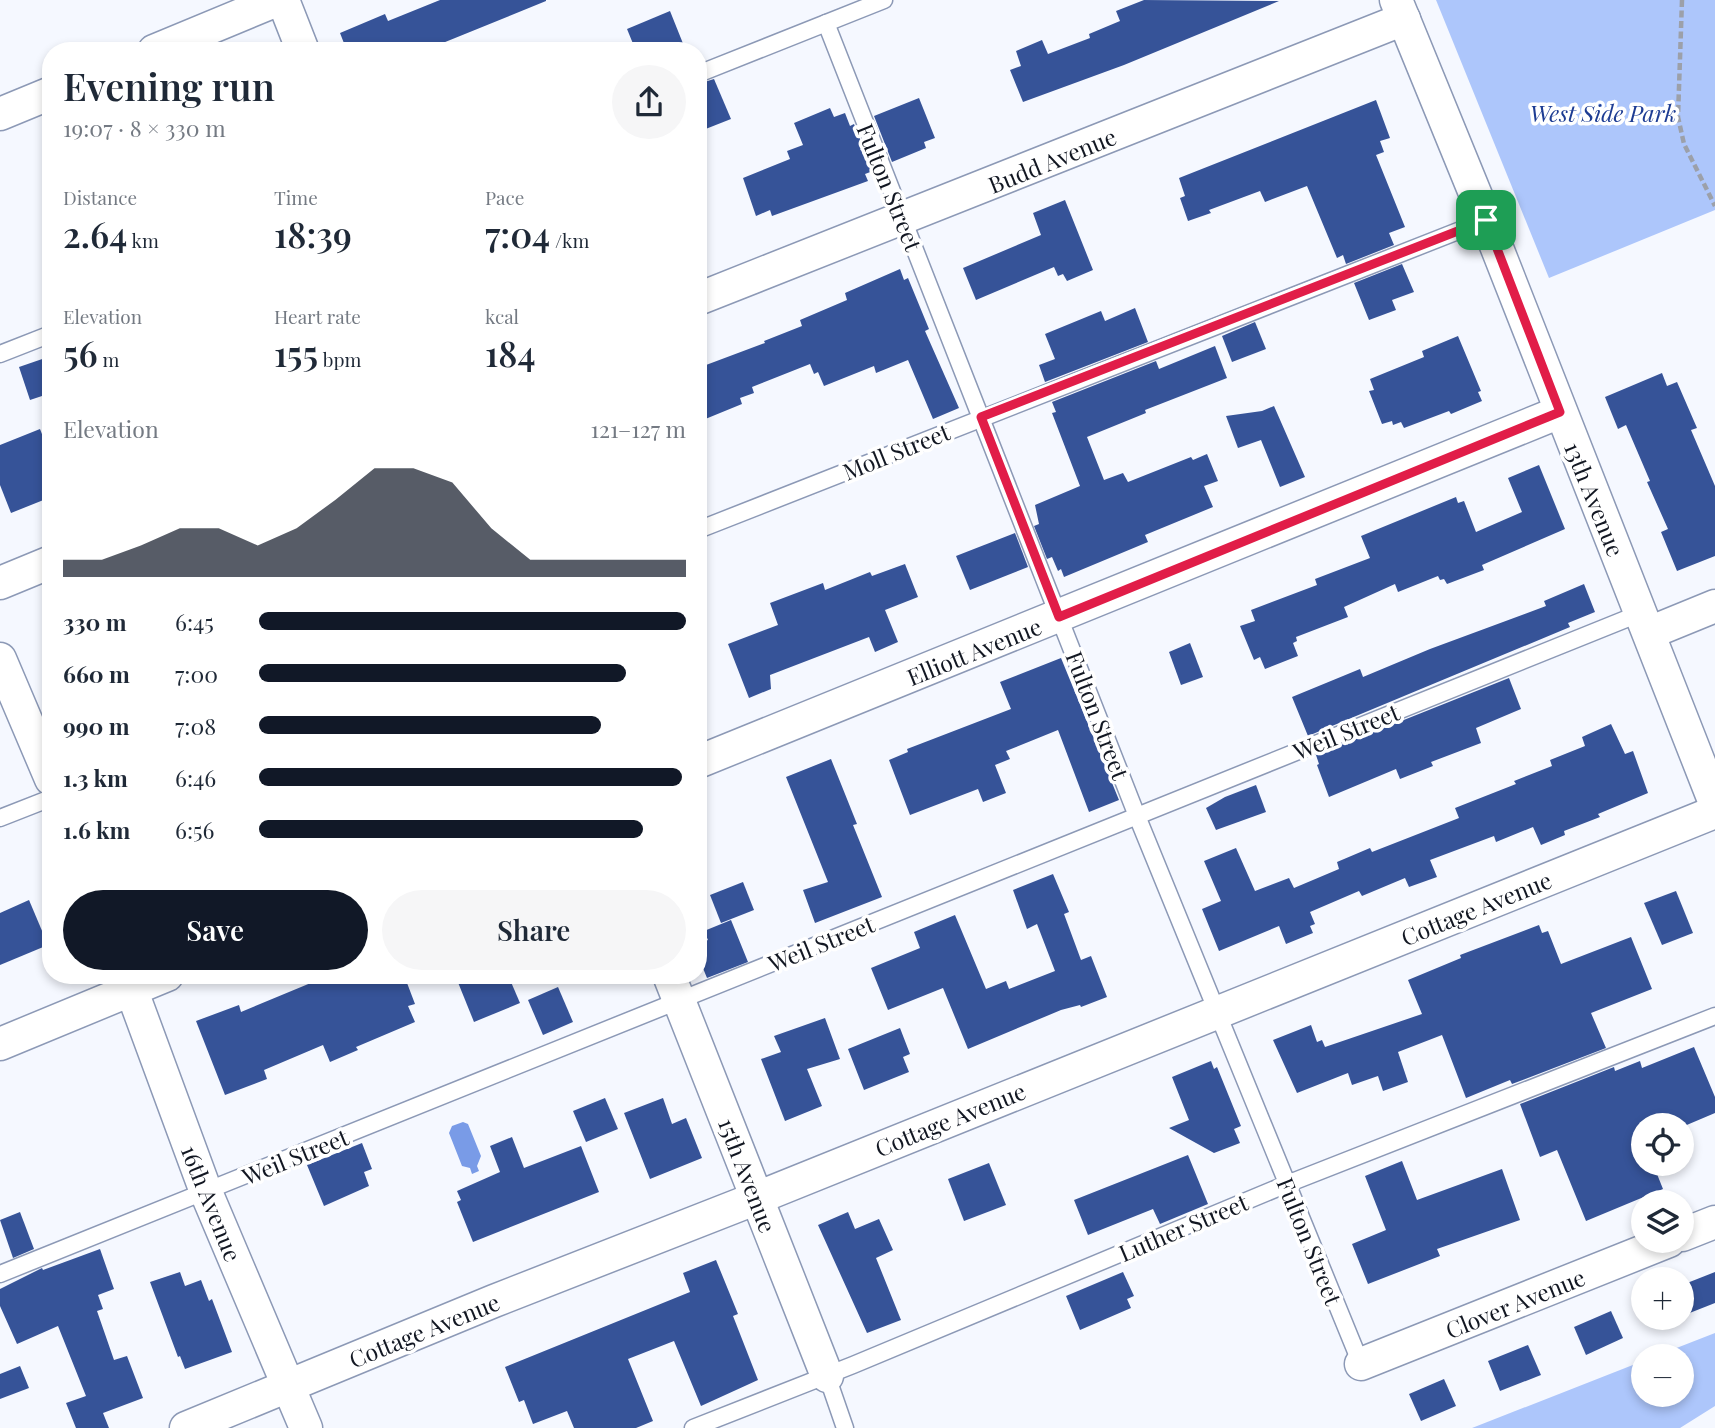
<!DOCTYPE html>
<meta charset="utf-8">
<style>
body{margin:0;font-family:"Playfair Display",serif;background:#f6f6f7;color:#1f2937;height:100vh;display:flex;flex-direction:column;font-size:26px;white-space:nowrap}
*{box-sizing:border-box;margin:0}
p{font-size:23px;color:#747a83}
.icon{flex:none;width:38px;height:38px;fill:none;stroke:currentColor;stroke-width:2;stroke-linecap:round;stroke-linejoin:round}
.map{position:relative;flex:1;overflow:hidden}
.details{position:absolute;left:42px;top:42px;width:665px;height:942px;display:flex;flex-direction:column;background:#fff;border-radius:28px;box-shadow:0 4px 10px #0003}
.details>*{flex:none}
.controls{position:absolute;left:1631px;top:1113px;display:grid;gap:14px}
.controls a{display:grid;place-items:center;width:63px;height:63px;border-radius:50%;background:#fff;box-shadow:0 4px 10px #0003;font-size:35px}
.pin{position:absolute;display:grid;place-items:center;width:60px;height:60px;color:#fff;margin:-30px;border-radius:14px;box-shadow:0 4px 10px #0006}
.round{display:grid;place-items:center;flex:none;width:74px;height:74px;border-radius:37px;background:#f6f6f7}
.overview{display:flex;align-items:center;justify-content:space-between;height:119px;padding:0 21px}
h1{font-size:38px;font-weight:600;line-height:52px}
.metrics{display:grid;grid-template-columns:repeat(3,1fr);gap:10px;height:119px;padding:7px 21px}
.metrics div{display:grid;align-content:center}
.metrics b{font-size:35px;font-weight:600}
.metrics small{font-size:19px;font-weight:400}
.metrics p{font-size:19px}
.chart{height:196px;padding:14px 21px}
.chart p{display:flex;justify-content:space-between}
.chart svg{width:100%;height:126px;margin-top:7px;fill:#111827;opacity:.7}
.button{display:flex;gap:14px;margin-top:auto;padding:14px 21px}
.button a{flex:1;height:80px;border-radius:42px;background:#111827;color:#fff;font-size:28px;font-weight:600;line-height:80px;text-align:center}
.button a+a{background:#f6f6f7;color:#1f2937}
ul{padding:0 21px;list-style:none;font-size:23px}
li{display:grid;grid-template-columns:112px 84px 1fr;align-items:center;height:52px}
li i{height:18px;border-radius:9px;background:#111827}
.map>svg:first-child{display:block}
.green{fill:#adc6fb}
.water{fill:#799be7}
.building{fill:#365398}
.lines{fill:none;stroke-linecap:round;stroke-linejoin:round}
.service-casing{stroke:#8c99b6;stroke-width:19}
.minor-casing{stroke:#8c99b6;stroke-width:35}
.path{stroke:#9ca0a9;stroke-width:4.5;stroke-dasharray:7 3.5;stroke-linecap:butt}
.service{stroke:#fff;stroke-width:16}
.minor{stroke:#fff;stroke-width:32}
.route-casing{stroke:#fff;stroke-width:14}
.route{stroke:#e11d48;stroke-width:9}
.labels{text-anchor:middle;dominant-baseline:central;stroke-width:7;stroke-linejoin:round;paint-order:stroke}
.park-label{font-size:23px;font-style:italic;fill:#1d3c93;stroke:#fff}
.street-label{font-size:23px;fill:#121722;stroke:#fff}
</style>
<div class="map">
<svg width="1715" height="1428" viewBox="0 0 1715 1428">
<rect width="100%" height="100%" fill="#f5f8ff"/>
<g class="green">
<path d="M1436,0H1715V210L1549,278Z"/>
<path d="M1715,1333V1406L1680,1428H1472L1643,1361V1395H1682V1356H1656Z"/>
</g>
<path class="water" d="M463,1122L468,1124L481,1156L477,1166L479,1171L472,1174L470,1168L462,1166L449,1133L452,1126Z"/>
<g class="building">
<path d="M440,0H546V1L423,51H347L340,33L385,14L388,21Z"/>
<path d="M1144,0L1279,1L1124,65L1023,102L1010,70L1021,66L1016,51L1042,40L1048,54L1090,38L1089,34L1120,21L1116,11Z"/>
<path d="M670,11L686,51H636L627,29Z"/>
<path d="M714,79L731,119L698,132V84Z"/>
<path d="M919,98L935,138L924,142L926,148L892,162L874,116Z"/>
<path d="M1376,100L1390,138L1380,141L1384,152L1376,155L1405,227L1389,233L1394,245L1346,264L1343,255L1337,258L1307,186L1265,202L1260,191L1209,210L1211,213L1188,221L1180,198L1185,196L1179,178Z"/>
<path d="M830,108L834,117L845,113L850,126L854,124L873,171L865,174L868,181L772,216L770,210L756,216L743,178L790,159L787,151L803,145L794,123Z"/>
<path d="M1065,200L1093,270L1067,281L1063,274L1058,276L1054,267L976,300L963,268L1041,235L1033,213Z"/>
<path d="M1402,264L1414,292L1392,300L1396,310L1369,320L1354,283Z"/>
<path d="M900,269L904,280L908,278L929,329L925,331L959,408L933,419L908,360L876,373L874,366L824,386L818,372L814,374L810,364L752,387L754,393L740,398L742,404L698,422V368L765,343L764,341L802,326L800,320L847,300L845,293Z"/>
<path d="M1135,308L1148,342L1045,382L1039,365L1055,359L1045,334L1101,311L1105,321Z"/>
<path d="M1255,322L1266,349L1232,362L1222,336Z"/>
<path d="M1458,336L1481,391L1478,392L1482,401L1451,414L1449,411L1404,428L1401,422L1393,425L1392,421L1382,424L1369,391L1374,390L1370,379L1424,357L1422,351Z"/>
<path d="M1215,346L1227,378L1145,410L1146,413L1087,437L1104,480L1123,473L1128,482L1191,457L1193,460L1207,454L1218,481L1204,486L1213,507L1145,535L1148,542L1064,577L1061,569L1058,571L1052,557L1047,559L1034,526L1039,524L1035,505L1080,486L1052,413L1056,412L1052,402L1156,361L1159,369Z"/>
<path d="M51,356V393L30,400L19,367Z"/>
<path d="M1662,373L1667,386L1677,382L1697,428L1691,430L1715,486V556L1677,571L1661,532L1668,529L1647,482L1650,481L1626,425L1618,429L1605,397Z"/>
<path d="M1274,406L1305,477L1280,487L1261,440L1238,448L1226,416L1262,411Z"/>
<path d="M40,429L51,457V497L11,513L0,485V445Z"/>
<path d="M1539,465L1565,529L1482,565L1484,570L1447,584L1444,579L1440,580L1438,576L1398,592L1395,584L1344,607L1348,617L1296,637L1297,641L1293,643L1298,656L1265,669L1260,657L1254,660L1240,626L1255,621L1251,610L1317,585L1315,579L1370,558L1361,536L1456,497L1458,503L1464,501L1476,532L1522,512L1508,478Z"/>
<path d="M1015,533L1028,567L970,590L956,556Z"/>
<path d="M905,564L918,597L885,610L898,642L875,652L869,637L770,675L771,689L749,698L728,644L778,625L770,603L823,583L825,590L870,572L872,576Z"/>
<path d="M1584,584L1595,612L1568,623L1570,627L1308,736L1292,697L1360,669L1363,677L1430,649L1546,606L1544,601Z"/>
<path d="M1190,643L1203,677L1181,685L1169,652Z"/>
<path d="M1061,658L1119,800L1089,812L1058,730L1006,751L1010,759L995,765L1006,793L983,802L978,789L910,815L889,760L908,752L907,749L1011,709L1000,682Z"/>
<path d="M1509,678L1521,709L1476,728L1481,743L1431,762L1433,766L1400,779L1396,769L1329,797L1317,765L1319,764L1316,755Z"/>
<path d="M1611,724L1625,754L1633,751L1648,793L1598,814L1600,817L1564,831L1565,835L1541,845L1533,827L1496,842L1494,836L1430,860L1437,877L1409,887L1405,878L1362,896L1359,891L1310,912L1315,924L1310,926L1313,933L1286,944L1279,926L1219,951L1202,909L1221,901L1204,861L1236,848L1255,891L1289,878L1294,888L1339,869L1337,862L1370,848L1372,852L1459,818L1455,808L1516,784L1514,781L1552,766L1550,760L1585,746L1582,737Z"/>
<path d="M831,759L857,824L853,825L882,897L815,923L803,890L828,882L786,777Z"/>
<path d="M1256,785L1266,812L1216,830L1206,808L1225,797Z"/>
<path d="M1053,874L1069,912L1064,914L1081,960L1091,956L1107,997L1081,1007L1080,1005L1061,1010L968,1049L943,988L888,1010L871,968L920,948L914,932L955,915L986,989L1006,981L1009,989L1055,971L1037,924L1027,929L1013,890Z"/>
<path d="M743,882L754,910L721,923L710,895Z"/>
<path d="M1676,891L1693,933L1662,945L1644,903Z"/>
<path d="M29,900L48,945L0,965V913Z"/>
<path d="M731,920L748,962L707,978L698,956V944L708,940L704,931Z"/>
<path d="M1539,925L1542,933L1548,931L1561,964L1631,937L1652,989L1591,1013L1606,1048L1512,1084L1510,1080L1466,1098L1442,1035L1398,1052L1408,1082L1383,1091L1378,1076L1352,1085L1348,1073L1297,1093L1273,1040L1311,1025L1317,1042L1322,1040L1325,1047L1422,1014L1408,980L1461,958L1460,955Z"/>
<path d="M330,975H404L415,1004L408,1006L415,1022L356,1047L358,1050L330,1062L323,1045L264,1070L267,1079L225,1095L196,1021L239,1005L241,1012Z"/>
<path d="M455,975H508L520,1003L474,1022Z"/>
<path d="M558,987L573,1022L543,1035L528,1000Z"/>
<path d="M825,1018L840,1059L807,1069L822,1106L785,1121L761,1059L781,1052L774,1036Z"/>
<path d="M900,1028L910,1054L903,1057L909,1072L864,1090L848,1049Z"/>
<path d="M1694,1047L1715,1097V1113L1682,1127L1643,1125V1164H1653L1663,1189L1586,1221L1557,1150L1540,1157L1520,1104L1614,1067L1615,1071L1640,1061L1642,1068Z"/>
<path d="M1211,1061L1214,1069L1217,1067L1241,1126L1234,1129L1240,1143L1214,1153L1169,1128L1189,1120L1172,1077Z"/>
<path d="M605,1098L618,1129L586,1142L573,1111Z"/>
<path d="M663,1098L672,1124L686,1118L702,1158L650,1179L624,1113Z"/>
<path d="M512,1137L524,1168L581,1146L599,1192L473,1242L457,1202L461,1200L457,1191L500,1172L490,1146Z"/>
<path d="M362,1143L372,1169L364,1172L369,1186L324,1206L307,1165Z"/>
<path d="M1188,1155L1208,1204L1160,1224L1153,1209L1088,1235L1074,1200Z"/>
<path d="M1402,1161L1417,1200L1502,1169L1520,1220L1437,1249L1440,1256L1368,1284L1352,1244L1386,1230L1365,1176Z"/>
<path d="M989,1163L1006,1205L964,1221L948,1179Z"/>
<path d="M20,1212L34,1249L13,1258L0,1220Z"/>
<path d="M848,1212L855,1229L879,1219L893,1250L876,1258L901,1320L867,1333L818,1225Z"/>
<path d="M100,1249L114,1289L98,1295L103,1309L97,1311L114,1360L127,1356L143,1398L103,1413L109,1428H76L66,1403L86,1396L58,1326L17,1344L0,1306V1289L42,1268L43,1270Z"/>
<path d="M716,1260L738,1314L733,1316L758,1380L701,1406L674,1341L628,1359L653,1421L636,1428H574L567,1411L533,1424L524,1400L519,1402L505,1367L690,1292L683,1273Z"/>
<path d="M180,1272L185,1286L201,1280L209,1301L212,1299L232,1352L185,1369L180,1356L178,1357L150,1282Z"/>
<path d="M1123,1272L1134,1296L1127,1299L1131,1308L1080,1330L1066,1296Z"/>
<path d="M1715,1272V1303L1682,1316V1285Z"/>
<path d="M1611,1311L1623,1338L1586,1355L1574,1327Z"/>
<path d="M1528,1345L1541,1375L1500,1391L1488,1361Z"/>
<path d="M20,1366L29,1388L0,1399V1374Z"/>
<path d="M1444,1379L1456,1406L1421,1421L1409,1394Z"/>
</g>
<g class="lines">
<g class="service-casing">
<g id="service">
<path d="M826,23L1137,816L1361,1364"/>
<path d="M698,74L884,0"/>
<path d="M0,354L51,334"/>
<path d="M698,530L1486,220"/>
<path d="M0,818L51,798"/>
<path d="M0,1274L1641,613"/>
<path d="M827,1376L845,1428"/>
<path d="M693,1428L853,1365L1287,1184L1715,1016"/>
</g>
</g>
<g class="minor-casing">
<g id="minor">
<path d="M283,0L303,51"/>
<path d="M1396,0L1486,220L1715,803"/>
<path d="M154,51L277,0"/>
<path d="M0,114L51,93"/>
<path d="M698,299L1404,19"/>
<path d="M0,583L51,562"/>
<path d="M1649,633L1715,606"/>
<path d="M0,659L51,779"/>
<path d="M698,762L1560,412"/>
<path d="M126,975L206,1192L306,1428"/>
<path d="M669,975L827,1376"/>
<path d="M0,1044L167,975"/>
<path d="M1682,1235L1715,1222"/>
<path d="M1361,1364L1669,1241"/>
<path d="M186,1428L494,1301L757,1198L1715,812"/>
</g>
</g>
<path class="path" d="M1682,0L1678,117L1684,144L1715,206"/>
<use href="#service" class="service"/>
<use href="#minor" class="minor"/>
</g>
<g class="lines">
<g class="route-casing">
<path id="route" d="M1486,220L1560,412L1059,617L981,417Z"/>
</g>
<use href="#route" class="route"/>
</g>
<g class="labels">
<g class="park-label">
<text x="1603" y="112">West Side Park</text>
</g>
<g class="street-label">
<text transform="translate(1052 160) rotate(-22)">Budd Avenue</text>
<text transform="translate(890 187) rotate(68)">Fulton Street</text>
<text transform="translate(896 451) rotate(-22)">Moll Street</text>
<text transform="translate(1595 499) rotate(68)">13th Avenue</text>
<text transform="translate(974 651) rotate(-22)">Elliott Avenue</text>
<text transform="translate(1098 715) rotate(69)">Fulton Street</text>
<text transform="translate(1346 731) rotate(-22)">Weil Street</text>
<text transform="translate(1476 908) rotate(-22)">Cottage Avenue</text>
<text transform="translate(821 943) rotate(-22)">Weil Street</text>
<text transform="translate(950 1119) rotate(-22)">Cottage Avenue</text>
<text transform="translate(295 1156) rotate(-22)">Weil Street</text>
<text transform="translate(748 1175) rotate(69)">15th Avenue</text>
<text transform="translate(212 1203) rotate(68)">16th Avenue</text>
<text transform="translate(1183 1227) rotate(-23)">Luther Street</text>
<text transform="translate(1310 1241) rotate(68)">Fulton Street</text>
<text transform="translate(1515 1303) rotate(-22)">Clover Avenue</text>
<text transform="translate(424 1330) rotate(-22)">Cottage Avenue</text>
</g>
</g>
</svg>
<div class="controls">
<a><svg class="icon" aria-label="locate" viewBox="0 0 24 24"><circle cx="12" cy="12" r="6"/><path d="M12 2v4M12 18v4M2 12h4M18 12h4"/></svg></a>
<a><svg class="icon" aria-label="layers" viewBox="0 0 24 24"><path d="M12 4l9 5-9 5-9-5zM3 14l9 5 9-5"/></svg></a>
<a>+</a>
<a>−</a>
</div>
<div class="pin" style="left:1486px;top:220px;background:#1e9e55"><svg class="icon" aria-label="arrive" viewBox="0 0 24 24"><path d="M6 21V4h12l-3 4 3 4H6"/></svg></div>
<section class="details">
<div class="overview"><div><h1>Evening run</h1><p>19:07 · 8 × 330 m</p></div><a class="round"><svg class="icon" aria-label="share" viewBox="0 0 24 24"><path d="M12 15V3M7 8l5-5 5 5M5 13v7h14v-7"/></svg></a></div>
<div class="metrics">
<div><p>Distance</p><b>2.64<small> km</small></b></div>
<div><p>Time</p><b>18:39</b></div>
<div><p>Pace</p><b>7:04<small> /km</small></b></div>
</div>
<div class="metrics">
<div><p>Elevation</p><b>56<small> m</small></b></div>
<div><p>Heart rate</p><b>155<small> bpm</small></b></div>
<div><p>kcal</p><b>184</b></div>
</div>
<div class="chart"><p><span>Elevation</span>121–127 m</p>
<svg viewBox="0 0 160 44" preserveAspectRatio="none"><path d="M0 44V38L10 38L20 33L30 27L40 27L50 33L60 27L70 17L80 6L90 6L100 11L110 27L120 38L130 38L140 38L150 38L160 38V44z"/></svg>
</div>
<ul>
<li><b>330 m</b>6:45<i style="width:100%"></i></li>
<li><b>660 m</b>7:00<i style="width:86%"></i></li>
<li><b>990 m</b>7:08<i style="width:80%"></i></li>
<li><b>1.3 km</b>6:46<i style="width:99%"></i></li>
<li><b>1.6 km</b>6:56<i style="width:90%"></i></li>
</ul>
<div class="button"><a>Save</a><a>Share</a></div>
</section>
</div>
